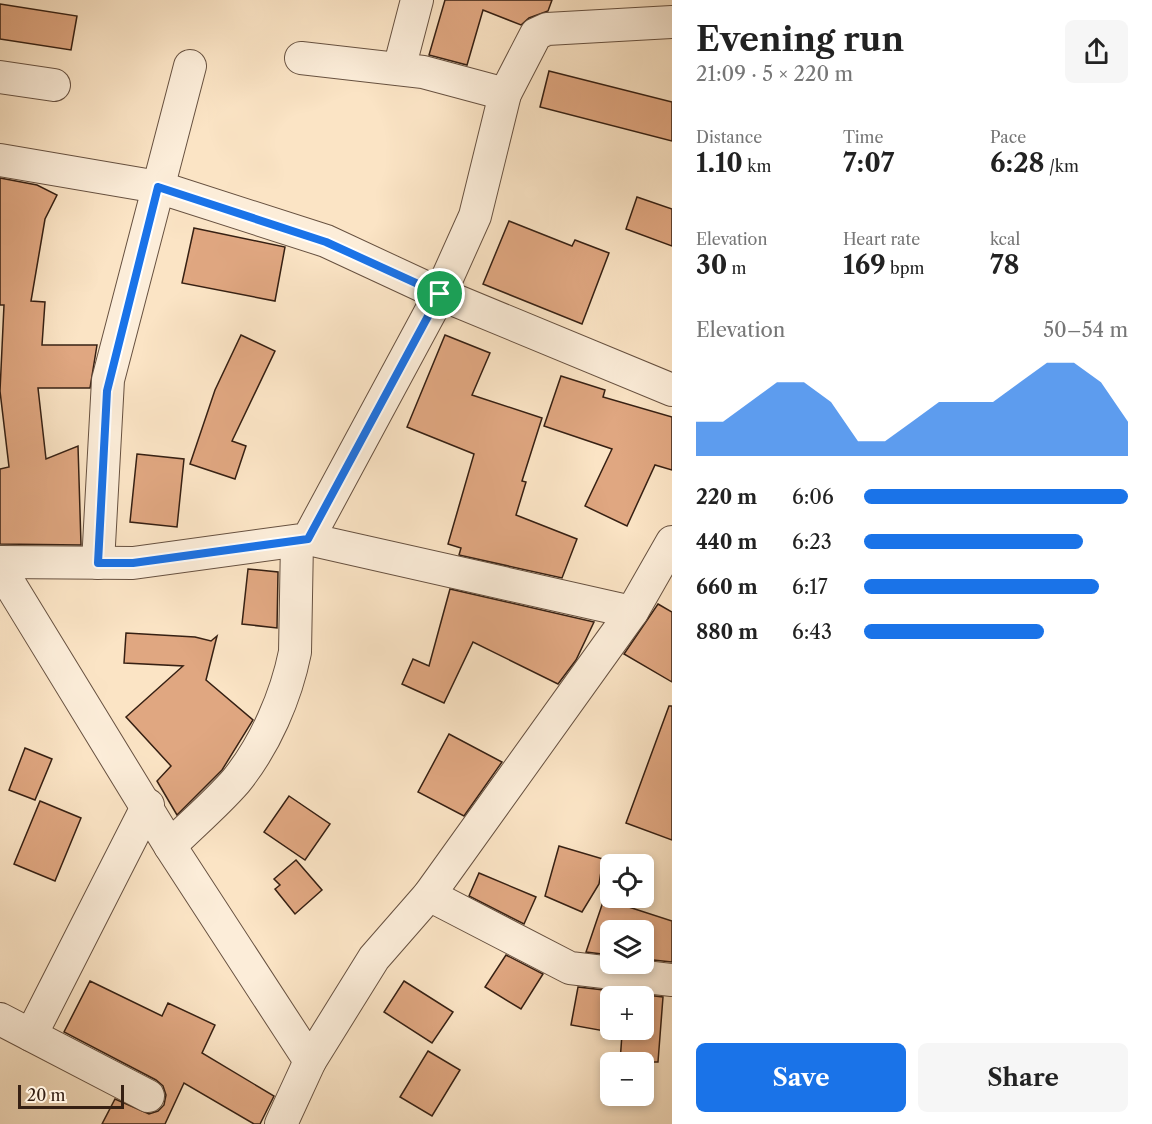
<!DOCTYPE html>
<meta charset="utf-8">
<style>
body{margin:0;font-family:"Libre Caslon Text",serif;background:#f6f6f6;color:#222;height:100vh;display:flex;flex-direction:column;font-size:22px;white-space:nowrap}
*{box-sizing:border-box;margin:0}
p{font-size:20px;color:#767676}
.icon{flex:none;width:33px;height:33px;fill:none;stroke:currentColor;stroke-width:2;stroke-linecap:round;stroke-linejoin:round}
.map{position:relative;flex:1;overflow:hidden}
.side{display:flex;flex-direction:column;background:#fff;width:480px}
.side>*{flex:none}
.tools{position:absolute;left:600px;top:854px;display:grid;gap:12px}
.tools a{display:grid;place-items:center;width:54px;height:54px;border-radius:9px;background:#fff;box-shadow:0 3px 9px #0003;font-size:30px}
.scale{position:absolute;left:18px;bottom:15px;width:106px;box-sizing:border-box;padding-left:6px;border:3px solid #362013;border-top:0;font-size:16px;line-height:21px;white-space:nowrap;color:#362013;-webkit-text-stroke:4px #fcedd9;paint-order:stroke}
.pin{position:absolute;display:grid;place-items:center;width:51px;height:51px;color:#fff;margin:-26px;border:3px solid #fff;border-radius:50%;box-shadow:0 2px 6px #0007}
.round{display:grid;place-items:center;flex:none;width:63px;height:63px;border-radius:9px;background:#f6f6f6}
.headline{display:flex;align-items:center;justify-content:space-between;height:102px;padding:0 24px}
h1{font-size:33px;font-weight:800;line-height:45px}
.stats{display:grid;grid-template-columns:repeat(3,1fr);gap:9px;height:102px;padding:6px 24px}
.stats div{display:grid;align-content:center}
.stats b{font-size:26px;font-weight:800}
.stats small{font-size:16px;font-weight:400}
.stats p{font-size:16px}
.chart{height:168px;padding:12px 24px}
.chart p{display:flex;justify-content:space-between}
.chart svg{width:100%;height:108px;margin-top:6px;fill:#1a73e8;opacity:.7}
.cta{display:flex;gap:12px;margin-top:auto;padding:12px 24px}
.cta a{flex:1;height:69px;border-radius:9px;background:#1a73e8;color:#fff;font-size:24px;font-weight:800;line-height:69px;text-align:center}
.cta a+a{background:#f6f6f6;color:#222}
ul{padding:0 24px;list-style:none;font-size:20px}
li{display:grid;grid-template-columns:96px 72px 1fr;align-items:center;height:45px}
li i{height:15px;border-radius:8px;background:#1a73e8}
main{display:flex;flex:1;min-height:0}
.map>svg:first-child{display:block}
.building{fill:#e0a781;stroke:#362013;stroke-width:1.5;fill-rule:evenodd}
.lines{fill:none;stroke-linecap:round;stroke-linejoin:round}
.street-casing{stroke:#675140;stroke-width:34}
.street{stroke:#fcedd9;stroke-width:32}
.route-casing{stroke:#fff;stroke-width:12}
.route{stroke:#1a73e8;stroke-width:8}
</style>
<main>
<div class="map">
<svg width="672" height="1124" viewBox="0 0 672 1124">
<rect width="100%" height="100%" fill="#fbe4c5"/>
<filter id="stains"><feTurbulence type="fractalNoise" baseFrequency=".00333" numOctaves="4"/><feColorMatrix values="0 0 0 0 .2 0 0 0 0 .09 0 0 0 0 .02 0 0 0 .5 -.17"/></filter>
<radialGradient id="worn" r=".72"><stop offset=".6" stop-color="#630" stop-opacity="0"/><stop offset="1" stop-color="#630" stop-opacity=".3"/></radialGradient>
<g class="building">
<path d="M445,0H552L548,11L529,18L521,25L483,10L467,65L429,55Z"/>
<path d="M0,4L77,16L71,50L0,39Z"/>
<path d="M549,71L672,102V141L540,107Z"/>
<path d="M0,178L37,185L57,195L45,219L31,301L45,302L42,345H97L90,388H38L46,459L78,446L81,545L0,544V469L9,467L0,391L4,305H0Z"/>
<path d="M637,197L672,209V246L626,229Z"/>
<path d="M509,221L572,246L575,240L609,253L582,324L483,284Z"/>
<path d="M194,228L285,247L275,301L182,283Z"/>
<path d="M241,335L275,351L232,441L246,446L235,479L190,464L215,390Z"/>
<path d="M445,335L490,353L472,395L542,418L522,481L526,482L516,515L577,539L562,578L459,555L461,548L448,544L474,454L407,427Z"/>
<path d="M561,376L605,390L603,397L672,417V470L655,465L627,526L585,506L612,449L544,426Z"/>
<path d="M137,454L184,459L177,527L130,522Z"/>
<path d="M248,569L278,572L277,628L242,624Z"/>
<path d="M450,589L594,622L576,660L558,684L473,642L444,703L402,684L413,659L429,666Z"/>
<path d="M658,604L672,612V682L624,654Z"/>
<path d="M126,633L195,637L211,641L217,636L206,680L253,720L222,770L177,815L157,781L171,766L126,717L183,666L124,663Z"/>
<path d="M669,706H672V840L626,823Z"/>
<path d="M449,734L502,762L464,816L418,792Z"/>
<path d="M25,748L52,759L35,800L9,790Z"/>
<path d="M289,796L330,824L305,860L264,832Z"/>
<path d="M40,801L81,818L55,881L14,864Z"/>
<path d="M559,846L603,859L599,884L582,912L545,896Z"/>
<path d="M296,860L322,890L295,914L275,889L280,885L274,879Z"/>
<path d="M479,873L536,897L524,924L469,896Z"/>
<path d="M604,899L672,921V962L644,959V930H610V955L586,952Z"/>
<path d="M506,955L543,974L521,1009L485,987Z"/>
<path d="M90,981L162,1016L168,1003L215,1025L202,1053L274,1096L260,1124H254L184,1083L165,1124H102L115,1099L149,1114L158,1111L164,1105L166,1095L163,1086L156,1080L64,1032Z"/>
<path d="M404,981L453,1012L432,1043L384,1012Z"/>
<path d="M578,987L663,997L658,1062H620L622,1034L571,1025ZM610,996H644V1029H610Z"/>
<path d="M428,1051L460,1070L432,1116L400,1097Z"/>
</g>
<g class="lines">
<g class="street-casing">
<g id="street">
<path d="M301,58L423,72L505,94"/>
<path d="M399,69L417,0"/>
<path d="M0,77L54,85"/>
<path d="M0,160L158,187L326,241L440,294L475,216L505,94L536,34L547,29L672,22"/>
<path d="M308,539L632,612L672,542"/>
<path d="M0,562L133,563L308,539L440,294L672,390"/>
<path d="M98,563L108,380L190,66"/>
<path d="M0,568L170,846L310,1061L374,958L429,895L632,612"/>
<path d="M170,846C192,824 216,804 236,781C265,745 286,697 295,652L297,541"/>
<path d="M429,895L570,968L672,980"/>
<path d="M0,1019L148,1096"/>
<path d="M31,1035L148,805"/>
<path d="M281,1124L310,1061"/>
</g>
</g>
<use href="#street" class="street"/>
</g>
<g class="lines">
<g class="route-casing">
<path id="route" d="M158,187L326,242L440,294L308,539L133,563H98L107,391Z"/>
</g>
<use href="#route" class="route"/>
</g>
<rect width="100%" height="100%" filter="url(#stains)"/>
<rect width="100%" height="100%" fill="url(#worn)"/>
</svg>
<div class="tools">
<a><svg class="icon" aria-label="locate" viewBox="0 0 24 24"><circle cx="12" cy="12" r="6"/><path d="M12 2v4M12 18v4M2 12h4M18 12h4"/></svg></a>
<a><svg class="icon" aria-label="layers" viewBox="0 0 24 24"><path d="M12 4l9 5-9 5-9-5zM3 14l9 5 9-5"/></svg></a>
<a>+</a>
<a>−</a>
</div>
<div class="scale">20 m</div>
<div class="pin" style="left:440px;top:294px;background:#1e9e55"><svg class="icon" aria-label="arrive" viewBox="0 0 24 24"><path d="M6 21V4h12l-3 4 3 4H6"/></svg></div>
</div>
<section class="side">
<div class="headline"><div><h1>Evening run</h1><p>21:09 · 5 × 220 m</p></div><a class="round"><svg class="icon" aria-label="share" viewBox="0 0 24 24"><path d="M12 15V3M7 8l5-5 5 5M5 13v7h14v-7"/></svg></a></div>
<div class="stats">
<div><p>Distance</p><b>1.10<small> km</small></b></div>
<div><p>Time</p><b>7:07</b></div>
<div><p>Pace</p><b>6:28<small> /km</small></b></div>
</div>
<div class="stats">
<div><p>Elevation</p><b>30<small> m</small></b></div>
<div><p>Heart rate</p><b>169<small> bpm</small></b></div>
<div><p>kcal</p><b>78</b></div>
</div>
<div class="chart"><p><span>Elevation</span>50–54 m</p>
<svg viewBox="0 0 160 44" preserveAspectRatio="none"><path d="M0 44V30L10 30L20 22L30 14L40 14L50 22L60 38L70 38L80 30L90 22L100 22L110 22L120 14L130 6L140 6L150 14L160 30V44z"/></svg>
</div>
<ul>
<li><b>220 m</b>6:06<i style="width:100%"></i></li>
<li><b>440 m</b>6:23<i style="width:83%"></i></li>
<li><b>660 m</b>6:17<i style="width:89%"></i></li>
<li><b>880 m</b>6:43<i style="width:68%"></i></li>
</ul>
<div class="cta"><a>Save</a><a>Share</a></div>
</section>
</main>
